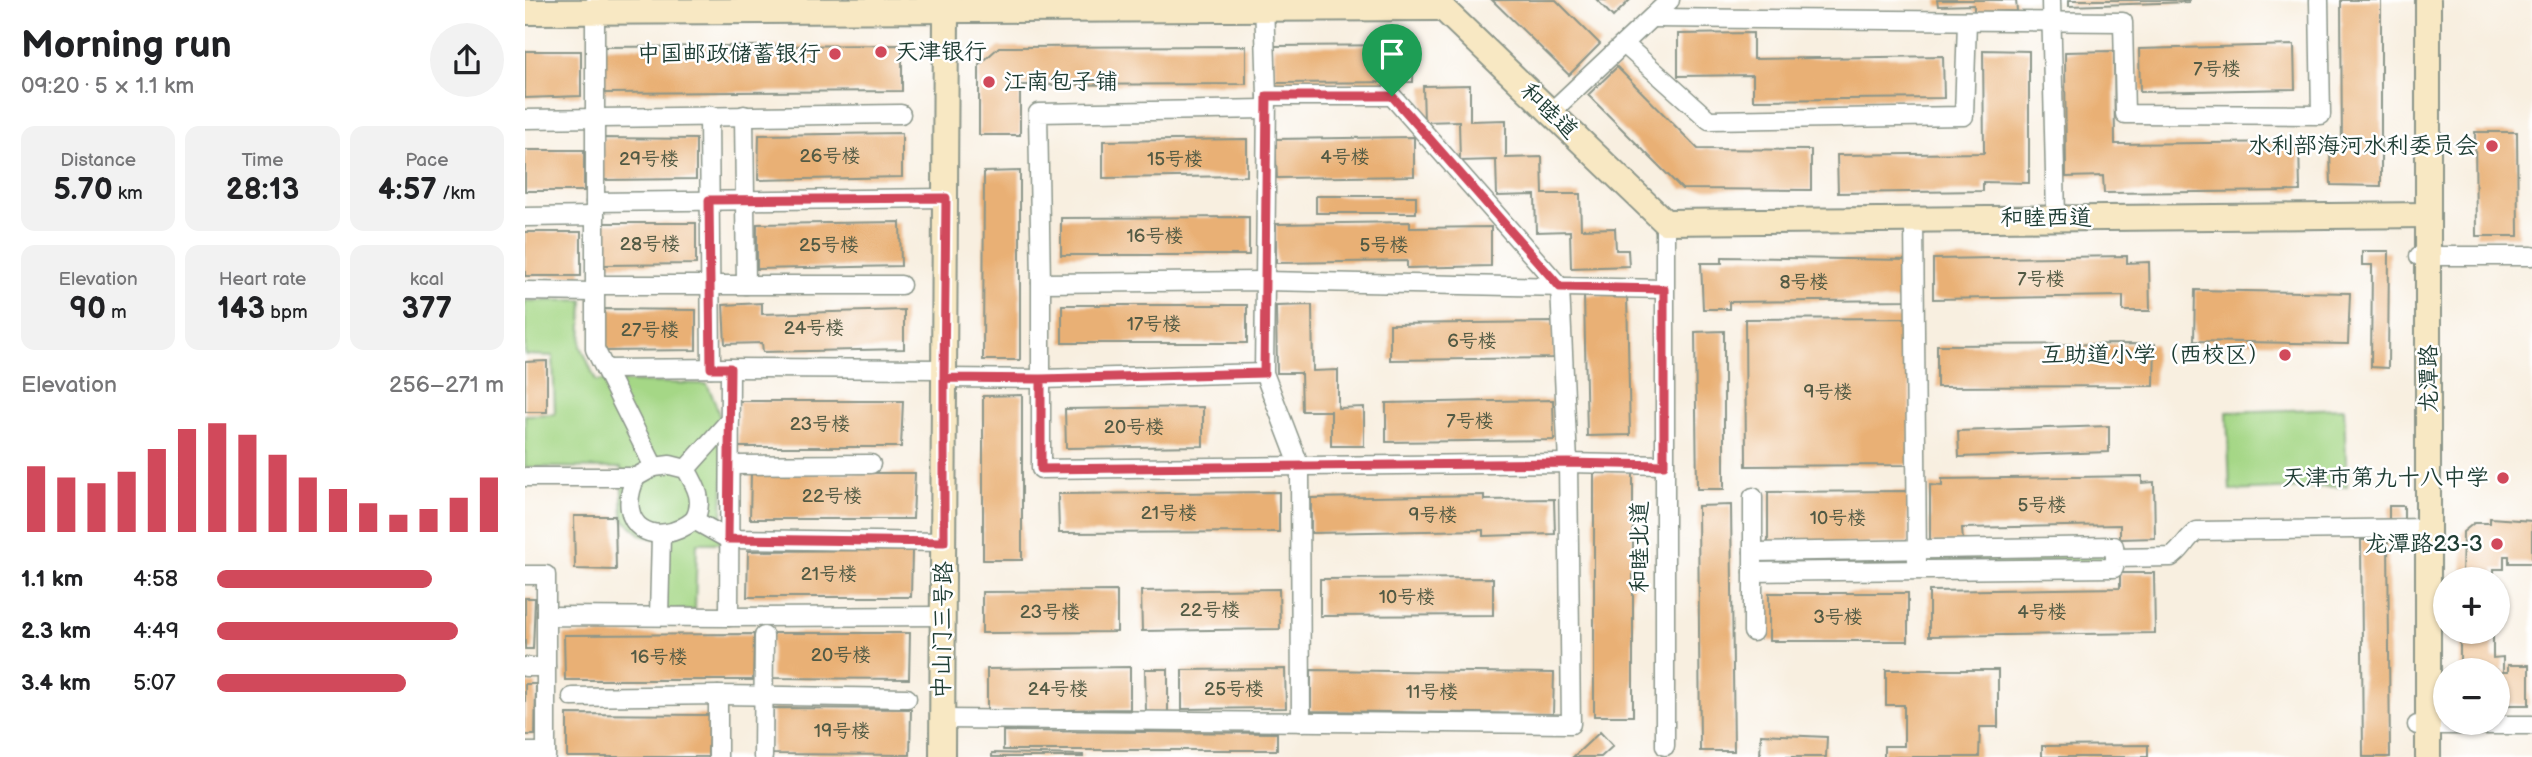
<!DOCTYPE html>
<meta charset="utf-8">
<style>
body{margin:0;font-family:"Balsamiq Sans","LXGW WenKai TC",sans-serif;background:#f2f2f2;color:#202124;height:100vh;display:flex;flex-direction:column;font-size:26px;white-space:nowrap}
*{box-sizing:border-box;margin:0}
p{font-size:23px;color:#757577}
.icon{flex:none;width:38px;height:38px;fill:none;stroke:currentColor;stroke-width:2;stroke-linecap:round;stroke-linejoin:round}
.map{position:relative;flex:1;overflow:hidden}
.side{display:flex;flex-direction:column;background:#fff;width:525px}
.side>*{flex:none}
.tools{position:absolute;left:1908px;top:567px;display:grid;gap:14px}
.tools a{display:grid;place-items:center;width:77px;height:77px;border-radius:50%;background:#fff;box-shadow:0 2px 5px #0004;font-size:35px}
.pin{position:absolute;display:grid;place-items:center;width:60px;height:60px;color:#fff;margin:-72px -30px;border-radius:50% 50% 50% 0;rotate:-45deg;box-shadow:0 0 7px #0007}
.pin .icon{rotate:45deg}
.round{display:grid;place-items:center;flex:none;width:74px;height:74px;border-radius:37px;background:#f2f2f2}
.summary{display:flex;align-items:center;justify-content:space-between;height:119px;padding:0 21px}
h1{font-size:38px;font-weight:700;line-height:52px}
.figures{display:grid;grid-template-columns:repeat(3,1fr);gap:10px;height:119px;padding:7px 21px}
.figures div{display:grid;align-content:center;border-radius:14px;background:#f2f2f2;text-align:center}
.figures b{font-size:30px;font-weight:700}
.figures small{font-size:19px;font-weight:400}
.figures p{font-size:19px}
.chart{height:196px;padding:14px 21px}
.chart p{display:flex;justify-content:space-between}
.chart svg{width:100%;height:126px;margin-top:7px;stroke:#d1495b;stroke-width:6}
ul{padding:0 21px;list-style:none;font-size:23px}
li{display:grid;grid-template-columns:112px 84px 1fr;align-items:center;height:52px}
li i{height:18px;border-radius:9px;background:#d1495b}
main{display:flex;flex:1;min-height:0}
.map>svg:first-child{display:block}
.green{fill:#a5d786;stroke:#628a5d;stroke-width:2}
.building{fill:#e9b074}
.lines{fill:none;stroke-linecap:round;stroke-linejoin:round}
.street-casing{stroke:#8c968a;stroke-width:21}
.secondary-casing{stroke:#8c968a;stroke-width:28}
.street{stroke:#fff;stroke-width:18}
.secondary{stroke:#f8e8c3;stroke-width:24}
.route-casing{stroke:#fff;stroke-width:14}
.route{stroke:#d1495b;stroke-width:9}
.poi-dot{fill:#d1495b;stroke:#fff;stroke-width:2.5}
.labels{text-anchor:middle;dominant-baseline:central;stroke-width:5;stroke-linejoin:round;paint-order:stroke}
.number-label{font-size:19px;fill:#525a44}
.poi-label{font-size:23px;fill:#1f3d34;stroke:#fff;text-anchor:end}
.street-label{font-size:23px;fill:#1f3d34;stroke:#fff}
</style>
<main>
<section class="side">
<div class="summary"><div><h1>Morning run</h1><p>09:20 · 5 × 1.1 km</p></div><a class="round"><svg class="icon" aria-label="share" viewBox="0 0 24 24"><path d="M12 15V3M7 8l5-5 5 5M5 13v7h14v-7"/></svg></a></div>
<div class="figures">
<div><p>Distance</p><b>5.70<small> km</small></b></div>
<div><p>Time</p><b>28:13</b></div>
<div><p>Pace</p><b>4:57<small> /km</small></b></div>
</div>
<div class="figures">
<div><p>Elevation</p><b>90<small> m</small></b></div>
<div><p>Heart rate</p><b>143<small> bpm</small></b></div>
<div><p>kcal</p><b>377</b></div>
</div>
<div class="chart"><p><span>Elevation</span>256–271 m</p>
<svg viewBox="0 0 160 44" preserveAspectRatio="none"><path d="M5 44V21M15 44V25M25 44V27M35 44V23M45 44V15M55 44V8M65 44V6M75 44V10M85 44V17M95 44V25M105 44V29M115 44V34M125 44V38M135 44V36M145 44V32M155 44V25"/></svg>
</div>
<ul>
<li><b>1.1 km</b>4:58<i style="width:75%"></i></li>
<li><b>2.3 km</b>4:49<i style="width:84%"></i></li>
<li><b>3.4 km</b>5:07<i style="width:66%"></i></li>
</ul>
</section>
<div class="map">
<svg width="2007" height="757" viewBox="0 0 2007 757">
<rect width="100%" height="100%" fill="#fff"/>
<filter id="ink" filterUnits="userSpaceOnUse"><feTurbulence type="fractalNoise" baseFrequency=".0143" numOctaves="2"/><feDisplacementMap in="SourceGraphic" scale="14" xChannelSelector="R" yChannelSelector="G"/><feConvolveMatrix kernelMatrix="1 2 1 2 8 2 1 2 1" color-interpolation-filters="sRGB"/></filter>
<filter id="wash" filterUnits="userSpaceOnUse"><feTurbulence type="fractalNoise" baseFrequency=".00686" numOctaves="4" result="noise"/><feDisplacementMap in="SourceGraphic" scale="28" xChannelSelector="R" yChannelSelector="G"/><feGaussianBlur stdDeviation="1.57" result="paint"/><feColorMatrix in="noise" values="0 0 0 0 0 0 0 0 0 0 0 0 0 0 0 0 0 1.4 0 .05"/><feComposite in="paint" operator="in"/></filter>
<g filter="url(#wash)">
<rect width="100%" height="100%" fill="#f8efe0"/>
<g class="green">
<path d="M58,300L56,346L71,381L182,384L190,402L200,434L196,543H172L170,610H139L141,541L118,536L98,519L96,468L0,467V415L30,414L28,356L0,355V301Z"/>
<path d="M1819,408L1822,486L1705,491L1702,412Z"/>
<path d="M1589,546L1584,568L1232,572L1228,557Z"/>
</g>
<g id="blocks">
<g class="building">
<path d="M967,0H1031L1075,44L1044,75Z"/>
<path d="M1072,0H1105L1088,17Z"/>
<path d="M1412,0H1491L1492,11L1449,12V5L1413,6Z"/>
<path d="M1544,0H1664V2L1544,6Z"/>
<path d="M1816,0H1856V186L1806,185L1805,150L1817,151Z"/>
<path d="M1228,33V59L1418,56L1419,98L1228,100V75L1153,76V34Z"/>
<path d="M377,45V91L78,93V47Z"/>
<path d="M889,45L888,82L750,83L749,46Z"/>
<path d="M1769,45L1770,89L1615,92L1614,49Z"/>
<path d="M721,46V84L495,85V135H454V65L474,47Z"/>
<path d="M1458,50L1504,51V183L1458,182V191L1313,193L1312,155L1459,153Z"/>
<path d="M0,51H56V96L0,98Z"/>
<path d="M1589,51L1590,144L1774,142L1775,191L1579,193L1578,176L1541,177L1540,52Z"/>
<path d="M1092,67L1173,149L1286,150V190L1157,189L1063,95Z"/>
<path d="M945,85V121L981,120V158L1017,157L1018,194H1055L1056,229L1090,228L1091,250H1103L1104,266L1046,268L1045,231L1011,232L1010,195L972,196L971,160L935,161L934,121L899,122L898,86Z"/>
<path d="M1950,132H1992L1993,236H1951Z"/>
<path d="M377,133V177L233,180L234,135Z"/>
<path d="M889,137V176L752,178L750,139Z"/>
<path d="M77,138L171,139V179L78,180Z"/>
<path d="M722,139V176L578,178V141Z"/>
<rect x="0" y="150" width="59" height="41"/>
<path d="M495,171V360H458L459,172Z"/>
<rect x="791" y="196" width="100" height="17"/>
<path d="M724,217V255H536V218Z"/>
<path d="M375,222L376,266L232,269V224Z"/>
<path d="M885,222V228L966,227V266L882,268V261L751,263V224Z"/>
<path d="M78,223H171V264L79,265Z"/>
<rect x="0" y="232" width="56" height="44"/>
<path d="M1837,251H1864L1863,368L1846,367L1847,265H1837Z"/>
<path d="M1602,256V263L1624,262L1625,311H1598V296L1408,299V259Z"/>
<path d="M1197,257L1382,260L1381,300L1204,302V309H1178L1176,263H1197Z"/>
<path d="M1670,290L1825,293L1823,344L1669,341Z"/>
<path d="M1102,294L1105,435L1062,436L1059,295Z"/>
<path d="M237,303V314L379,310V349L238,352L237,343L200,344L198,305Z"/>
<rect x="537" y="305" width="185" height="38"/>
<path d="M787,305L788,371L813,370V408L839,407V446H806V411H777L776,373H752L751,306Z"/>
<path d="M78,309L171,310V350L79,351Z"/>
<path d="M1385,318V465L1221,466L1220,319Z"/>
<path d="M1029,322V358L865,360V324Z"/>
<path d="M1199,331V489H1172L1170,332Z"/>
<path d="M1630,344L1629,386L1412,387V345Z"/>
<path d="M22,361V412H0V362Z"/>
<path d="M497,395V560H458V396Z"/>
<path d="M1028,400L1029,440L861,442V403Z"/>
<path d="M214,401H378L376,447H213Z"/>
<path d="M678,407V446L541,448L540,409Z"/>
<path d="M1584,426V452L1434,457L1433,431Z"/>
<path d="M226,473H390L388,519H225Z"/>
<rect x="1069" y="473" width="39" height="243"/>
<path d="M1617,476V483L1629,482L1630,538L1595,539V525L1437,528L1438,542L1405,543V485L1417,486V479Z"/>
<path d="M1383,491V543L1243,545V492Z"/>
<path d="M754,492V532L534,533L533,494Z"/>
<path d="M959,495V500L1029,499L1030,534L958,536V530L786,533V498Z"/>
<path d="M1206,505L1209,751H1175L1173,506Z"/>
<rect x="1864" y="506" width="15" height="13"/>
<path d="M49,516H90L91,570L50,569Z"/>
<path d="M1965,518L2007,521V563H1984V556H1979V569H1969V579H1937L1938,532L1949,523H1965Z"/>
<path d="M1836,540H1863L1865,757H1838Z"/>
<path d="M387,550L386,597H222L223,551Z"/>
<path d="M1595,573H1629L1630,633L1404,636V591L1595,588Z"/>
<path d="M968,578V615L795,616V579Z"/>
<path d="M754,589L755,629L617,631L616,591Z"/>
<path d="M592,591V632L457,633V592Z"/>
<rect x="1244" y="593" width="139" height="48"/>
<path d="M0,598H10L8,649H0Z"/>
<path d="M1935,632H1968V658L1978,657V672H1983V665H2004V705H1972V670H1935Z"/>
<path d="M247,633H385L384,679L246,678Z"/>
<path d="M229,634L228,680H40L39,635Z"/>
<path d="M605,667V709L462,711V669Z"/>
<path d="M620,669H643V712L621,713Z"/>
<path d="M760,669L761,708L657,709V670Z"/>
<path d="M786,670L1029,673L1028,714L786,711Z"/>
<path d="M1361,670H1473V727H1455L1454,757H1359V746H1379V705H1361Z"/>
<path d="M0,684H11L10,735H0Z"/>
<path d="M248,708L386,709L385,755L247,754Z"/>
<path d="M42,714L184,715L183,757H42Z"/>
<path d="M478,731L752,733V750H478Z"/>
<path d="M1075,732L1088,746L1076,757H1048Z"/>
<path d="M1236,734L1302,737L1301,757H1235Z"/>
<path d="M1623,745V757H1517V746Z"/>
<path d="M467,753L558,755V757H467Z"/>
</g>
</g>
</g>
<g filter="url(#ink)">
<use href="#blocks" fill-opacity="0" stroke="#8c968a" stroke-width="2"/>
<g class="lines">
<g class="street-casing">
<g id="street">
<path d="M1526,0L1531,218"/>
<path d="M739,2L742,96L739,373L775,467L776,722"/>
<path d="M1127,18L1598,22L1600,114L1796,115L1794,0"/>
<path d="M1099,44L1184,120L1439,116L1442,21"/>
<path d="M1025,113L1145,0"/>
<path d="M184,115L186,368"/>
<path d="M219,115L221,285"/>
<path d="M0,119L376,114"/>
<path d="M70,202L421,198"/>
<path d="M0,217L70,216"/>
<path d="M1389,219L1392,562"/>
<path d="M1140,222V746"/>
<path d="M1894,256H2007"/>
<path d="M516,283L513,113L741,109"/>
<path d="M70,285H376"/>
<path d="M1139,289L739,281L516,283V469L1043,463L1139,465"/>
<path d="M0,291L70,292"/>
<path d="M205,368L419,369"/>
<path d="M420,378L516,379L739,373"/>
<path d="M205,465L346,464"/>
<path d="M129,467L145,465L161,469C171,486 180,501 169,520"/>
<path d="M161,469L205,420"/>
<path d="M0,477H111L129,467L70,349V3"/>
<path d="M111,477C88,526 130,551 169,520L203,539L419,542"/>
<path d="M1228,497V632"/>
<path d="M1228,552L1589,546L1590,558"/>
<path d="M1228,572L1589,568L1590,558L1646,557C1657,551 1661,538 1672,531L1903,528"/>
<path d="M0,575H21V616"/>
<path d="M134,616L136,535"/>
<path d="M204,617L418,616"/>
<path d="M0,667H21"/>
<path d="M193,695L382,698"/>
<path d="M47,697L193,695V757"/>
<path d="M417,719L1046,724L1043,463L1035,287L867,96H742"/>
<path d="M1892,725H2007"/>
<path d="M0,752H21"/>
<path d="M21,757V616L204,617L205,368L80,369"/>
<path d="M238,757L239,636"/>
</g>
</g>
<g class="secondary-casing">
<g id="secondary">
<path d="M909,0L1140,222L1903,215"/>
<path d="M0,12L918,8"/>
<path d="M417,757L421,11"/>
<path d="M1903,757V0"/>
</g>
</g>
<use href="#street" class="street"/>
<use href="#secondary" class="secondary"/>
</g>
</g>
<g class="lines" filter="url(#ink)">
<g class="route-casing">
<path id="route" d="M867,96H742L739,373L516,379L419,378L421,198L184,200L186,368H205L203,539L419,542V378L516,379V469L1043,463L1139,465V289L1035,287L867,96"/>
</g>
<use href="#route" class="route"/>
</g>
<g class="poi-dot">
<circle cx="356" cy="52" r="7"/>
<circle cx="310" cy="54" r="7"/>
<circle cx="464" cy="82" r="7"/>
<circle cx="1967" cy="146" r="7"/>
<circle cx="1760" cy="355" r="7"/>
<circle cx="1978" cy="478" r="7"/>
<circle cx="1972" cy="544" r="7"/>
</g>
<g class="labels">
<g class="number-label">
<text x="1692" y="69">7号楼</text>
<text x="305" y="156">26号楼</text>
<text x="820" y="157">4号楼</text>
<text x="124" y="159">29号楼</text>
<text x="650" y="159">15号楼</text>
<text x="630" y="236">16号楼</text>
<text x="125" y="244">28号楼</text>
<text x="304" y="245">25号楼</text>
<text x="859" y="245">5号楼</text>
<text x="1516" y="279">7号楼</text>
<text x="1279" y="282">8号楼</text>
<text x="629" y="324">17号楼</text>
<text x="289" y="328">24号楼</text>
<text x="125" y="330">27号楼</text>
<text x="947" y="341">6号楼</text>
<text x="1303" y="392">9号楼</text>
<text x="945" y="421">7号楼</text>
<text x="295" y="424">23号楼</text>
<text x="609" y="427">20号楼</text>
<text x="307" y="496">22号楼</text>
<text x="1517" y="505">5号楼</text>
<text x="644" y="513">21号楼</text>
<text x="908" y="515">9号楼</text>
<text x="1313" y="518">10号楼</text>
<text x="304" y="574">21号楼</text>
<text x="882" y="597">10号楼</text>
<text x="685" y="610">22号楼</text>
<text x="525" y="612">23号楼</text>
<text x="1517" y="612">4号楼</text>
<text x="1313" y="617">3号楼</text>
<text x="316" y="655">20号楼</text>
<text x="134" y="657">16号楼</text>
<text x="533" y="689">24号楼</text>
<text x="709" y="689">25号楼</text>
<text x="907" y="692">11号楼</text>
<text x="317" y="731">19号楼</text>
</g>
<g class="poi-label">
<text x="370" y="52" text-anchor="start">天津银行</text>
<text x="296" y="54">中国邮政储蓄银行</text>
<text x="478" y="82" text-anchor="start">江南包子铺</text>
<text x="1953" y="146">水利部海河水利委员会</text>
<text x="1746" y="355">互助道小学（西校区）</text>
<text x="1964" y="478">天津市第九十八中学</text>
<text x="1958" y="544">龙潭路23-3</text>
</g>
<g class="street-label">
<text transform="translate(1024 111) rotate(44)">和睦道</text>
<text x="1521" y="218">和睦西道</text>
<text transform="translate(1904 379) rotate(-90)">龙潭路</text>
<text transform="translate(1115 547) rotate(-90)">和睦北道</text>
<text transform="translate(418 630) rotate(-89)">中山门三号路</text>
</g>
</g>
</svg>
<div class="tools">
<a>+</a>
<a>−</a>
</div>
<div class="pin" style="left:867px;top:96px;background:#1e9e55"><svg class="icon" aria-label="arrive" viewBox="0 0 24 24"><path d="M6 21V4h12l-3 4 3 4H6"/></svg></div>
</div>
</main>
